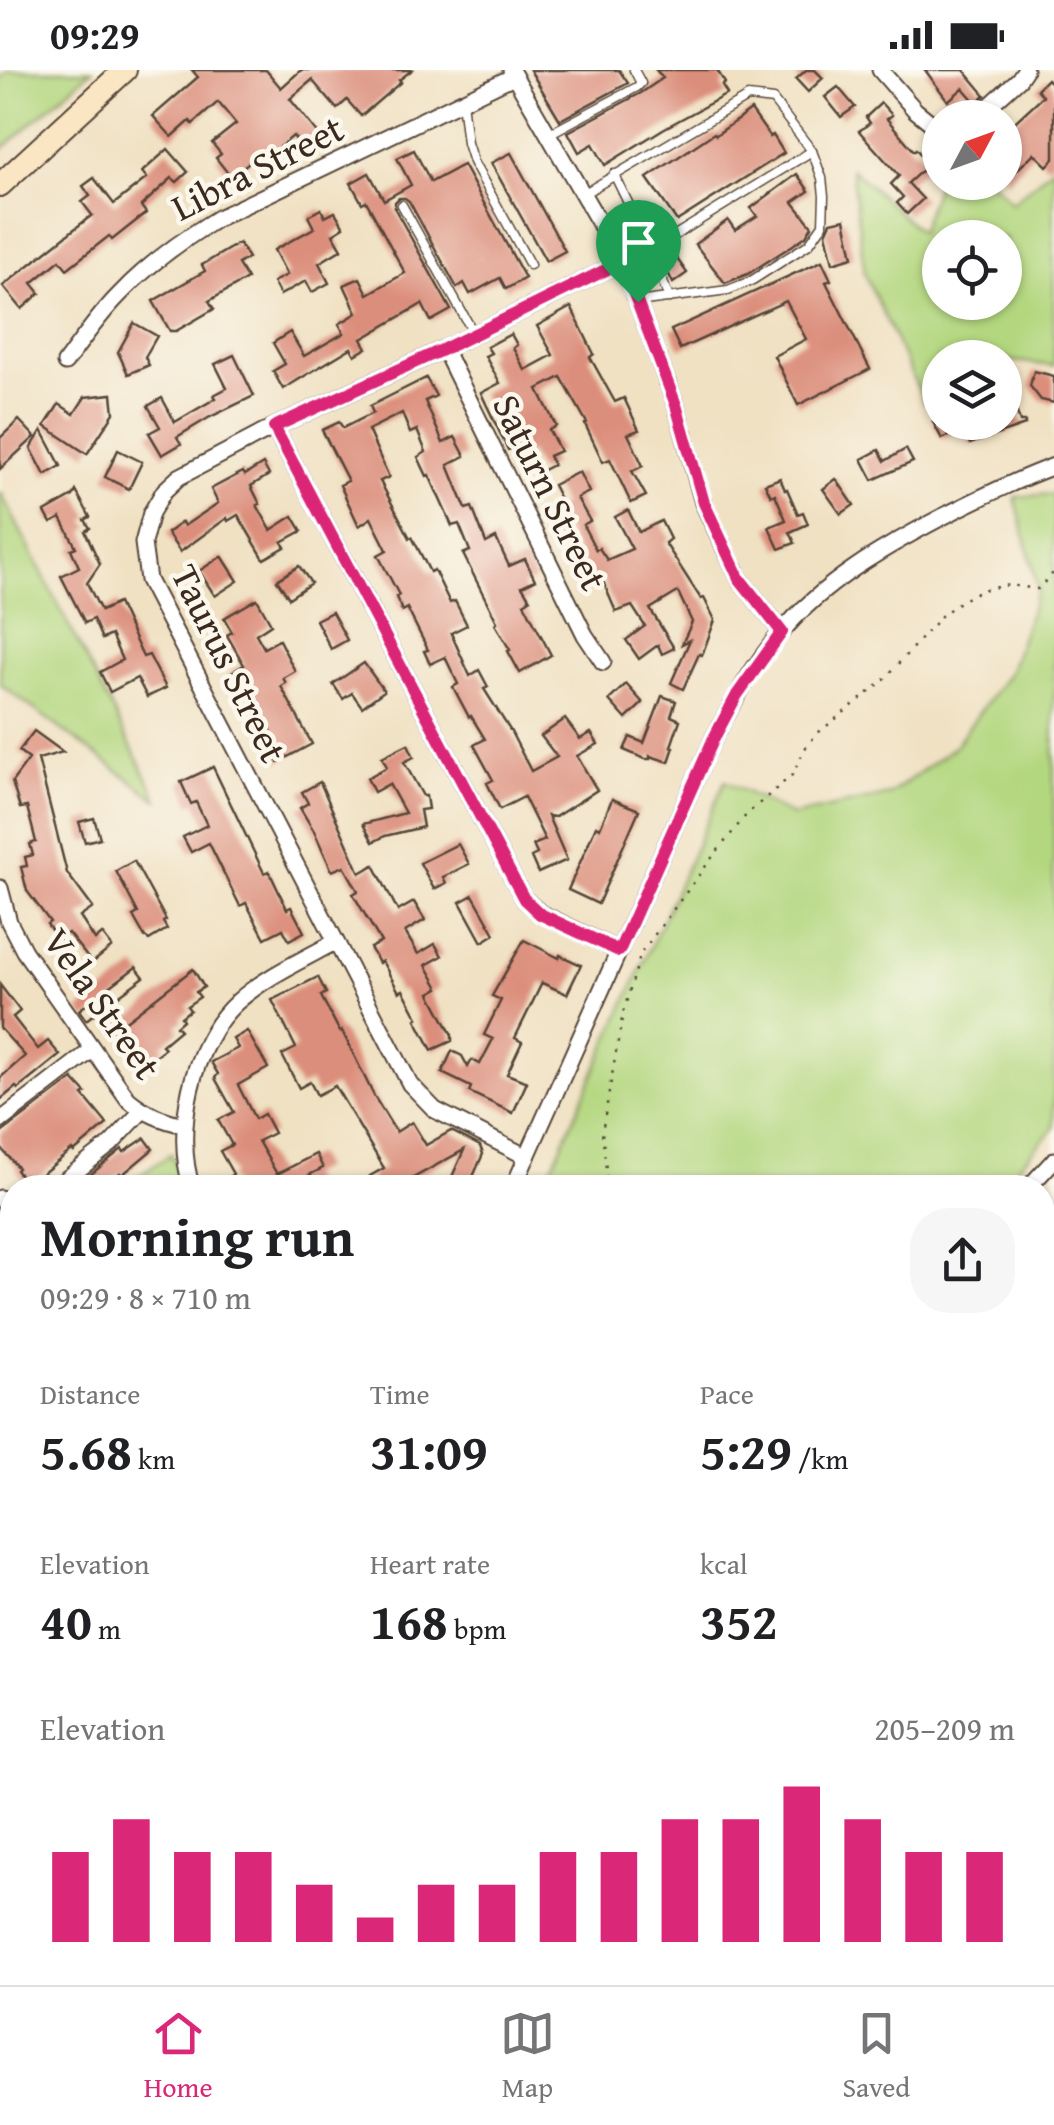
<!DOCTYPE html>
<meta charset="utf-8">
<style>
body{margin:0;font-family:"Gentium Book Plus",serif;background:#f6f6f6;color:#202124;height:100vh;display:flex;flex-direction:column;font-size:38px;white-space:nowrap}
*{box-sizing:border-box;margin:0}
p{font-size:32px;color:#757577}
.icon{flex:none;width:55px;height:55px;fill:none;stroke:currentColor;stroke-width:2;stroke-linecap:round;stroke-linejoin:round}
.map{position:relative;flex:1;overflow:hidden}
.drawer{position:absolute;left:0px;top:1105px;width:1055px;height:810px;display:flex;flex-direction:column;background:#fff;border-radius:40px 40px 0 0;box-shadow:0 2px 8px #0004}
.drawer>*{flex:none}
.needle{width:65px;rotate:49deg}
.buttons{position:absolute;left:922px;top:30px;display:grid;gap:20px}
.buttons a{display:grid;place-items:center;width:100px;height:100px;border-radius:50%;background:#fff;box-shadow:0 2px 8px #0004;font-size:50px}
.pin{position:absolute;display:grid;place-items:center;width:85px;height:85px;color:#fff;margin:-102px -42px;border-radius:50% 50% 50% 0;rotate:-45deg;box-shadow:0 0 10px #0007}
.pin .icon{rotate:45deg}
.round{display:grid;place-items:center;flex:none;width:105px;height:105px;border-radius:40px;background:#f6f6f6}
.head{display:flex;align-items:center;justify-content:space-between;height:170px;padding:0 40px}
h1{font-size:55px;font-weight:800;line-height:75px}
.metrics{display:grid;grid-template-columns:repeat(3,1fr);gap:15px;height:170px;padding:10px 40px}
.metrics div{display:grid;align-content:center}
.metrics b{font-size:50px;font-weight:800}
.metrics small{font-size:28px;font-weight:400}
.metrics p{font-size:28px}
.chart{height:280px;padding:20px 40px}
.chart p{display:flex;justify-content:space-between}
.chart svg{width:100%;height:180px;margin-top:10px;stroke:#db2777;stroke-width:6}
.status{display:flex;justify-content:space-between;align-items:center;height:70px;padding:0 50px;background:#fff;direction:ltr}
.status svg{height:28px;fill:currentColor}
.dock{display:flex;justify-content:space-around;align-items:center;height:140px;border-top:2px solid #e0e0e0;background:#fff;font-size:28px;color:#757577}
.dock a{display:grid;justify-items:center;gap:5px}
.dock .selected{color:#db2777}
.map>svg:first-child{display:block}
.green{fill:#b3d77f;stroke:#77804e;stroke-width:2.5;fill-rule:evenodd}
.building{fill:#dc8e7b}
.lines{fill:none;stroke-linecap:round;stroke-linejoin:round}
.service-casing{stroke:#564537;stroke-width:11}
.minor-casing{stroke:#564537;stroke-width:19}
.secondary-casing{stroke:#564537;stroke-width:26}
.trunk-casing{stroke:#564537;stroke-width:31}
.path{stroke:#564537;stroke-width:2.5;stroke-dasharray:2.5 8;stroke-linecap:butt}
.service{stroke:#fff;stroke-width:8}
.minor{stroke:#fff;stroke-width:15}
.secondary{stroke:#fbe6c4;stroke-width:22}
.trunk{stroke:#f6c16b;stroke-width:28}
.route-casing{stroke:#fff;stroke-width:20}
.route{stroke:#db2777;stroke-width:12}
.labels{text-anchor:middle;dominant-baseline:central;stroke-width:9;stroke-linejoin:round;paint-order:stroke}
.street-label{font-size:38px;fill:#3b2a1e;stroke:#fbf7ec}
</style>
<div class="status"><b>09:29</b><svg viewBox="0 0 49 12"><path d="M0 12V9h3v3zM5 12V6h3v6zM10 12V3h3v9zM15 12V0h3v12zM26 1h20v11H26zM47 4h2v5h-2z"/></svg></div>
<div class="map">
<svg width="1054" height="1915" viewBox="0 0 1054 1915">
<rect width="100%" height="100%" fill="#fbf7ec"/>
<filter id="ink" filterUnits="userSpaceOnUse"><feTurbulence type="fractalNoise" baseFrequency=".01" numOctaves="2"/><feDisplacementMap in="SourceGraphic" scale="20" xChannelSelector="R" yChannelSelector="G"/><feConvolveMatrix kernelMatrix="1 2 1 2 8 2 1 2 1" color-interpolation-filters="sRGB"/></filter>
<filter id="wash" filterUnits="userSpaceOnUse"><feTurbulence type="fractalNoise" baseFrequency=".0048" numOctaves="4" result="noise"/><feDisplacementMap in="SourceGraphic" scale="40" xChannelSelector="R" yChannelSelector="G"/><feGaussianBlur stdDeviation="2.25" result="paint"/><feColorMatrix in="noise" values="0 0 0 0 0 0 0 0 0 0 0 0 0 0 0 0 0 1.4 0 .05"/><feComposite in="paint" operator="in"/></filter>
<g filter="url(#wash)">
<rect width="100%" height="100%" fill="#f0e1c3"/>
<g class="green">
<path d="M9,0H92L0,81V8Z"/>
<path d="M1054,96V296L1005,290V288H940V322L924,332L865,204L851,98L920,162L940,106V112L993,113L1012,133ZM940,168H1005V232H940Z"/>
<path d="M0,421L159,731L0,614Z"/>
<path d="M1054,424V1058L999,1117H543L725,711L792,746L889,725L954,677L1010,601L1038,519L1015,427Z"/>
<path d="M171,1084L183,1117H123Z"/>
<path d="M0,1183L7,1196L12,1193V1380L0,1362Z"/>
<path d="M0,1468L12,1483V1902H485L505,1915H0Z"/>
<path d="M1043,1634L1054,1637V1882L1042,1873Z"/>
<path d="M928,1903L949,1915H617L590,1903Z"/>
</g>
<g id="blocks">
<g class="building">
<path d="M192,0H266L281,18L301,0H412L399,10L401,12L361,46L347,30L337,39L312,10L290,29L323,70L307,83L293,66L265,89L260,83L231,107L216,88L221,84L212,73L236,54L218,32L193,54L190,51L172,67L153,46L198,7Z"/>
<path d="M530,0H619L628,13L560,50Z"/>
<path d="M656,0H717L725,13L722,16L727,24L663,59L605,95L593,74L579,82L568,62L641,23L663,8Z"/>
<path d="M806,0H815L823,8L808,22L796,9Z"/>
<path d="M925,0H964L985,25L976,33L963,18L948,31Z"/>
<path d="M1047,9L1054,16V89L1047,96L1034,83L1005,112V61L1043,26L1037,19Z"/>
<path d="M838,17L855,37L841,47L825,27Z"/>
<path d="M881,33L892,45L887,49L914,81L916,79L929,94L908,113L923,129L907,144L897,133L903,127L891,114L899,106L859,61L870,53L866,47Z"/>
<path d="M751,40L770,67L773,65L784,83L677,151L647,108L714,63L716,65Z"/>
<path d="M168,79L188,102L177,112L172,108L141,136L146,143L112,170L109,166L67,199L60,190L32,213L40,223L22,239L3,216L92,145L82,132L90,126L83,116L94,108L114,134L147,108L142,102Z"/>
<path d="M414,80L431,112L463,95L525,208L506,219L500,208L470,224L464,213L457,218L409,131L405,128H399L395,132V139L451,240L431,251L422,234L362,269L367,278L355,285L351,278L283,319L273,301L285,294L273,273L290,262L304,286L344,263L339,254L357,243L344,215L360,208L368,224L405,203L366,131L362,133L351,113L369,103L384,130L411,115L397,88Z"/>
<path d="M511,83L565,181L546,191L491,93Z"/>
<path d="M797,104L809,121L793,132L812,156L806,166L793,175L748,204L725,213L695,174L728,150L735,160L757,146L751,138Z"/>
<path d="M321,139L325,147L335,142L344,157L333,164L342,179L319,193L329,213L312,222L306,211L280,225L273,212L287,205L274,180L314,158L308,146Z"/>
<path d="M845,149L853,187L833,193L826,163L831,152Z"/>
<path d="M239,173L248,188L238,194L247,209L209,231L214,239L176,261H170L153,231L205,201L202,195Z"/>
<path d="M675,186L687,203L673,213L664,194Z"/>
<path d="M822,191L831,210L826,212L870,299L798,335L774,286L806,269L786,231L680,279L671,260Z"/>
<path d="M571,237L594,284L590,287L615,332L624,328L639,360L628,364L643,396L632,401L646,426L631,433L610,389L603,392L585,354L587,353L561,307L538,319L556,356L549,360L560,381L549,386L553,395L539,402L529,382L520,386L515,377L508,380L481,323L500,313L485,286L491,283L487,277L511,264L517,275L513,278L525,300L553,285L537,256Z"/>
<path d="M134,253L157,266L145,287L149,295L128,304L118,282Z"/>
<path d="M234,285L254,326L210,347L177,367L181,374L162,385L149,363L160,357L148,336L162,328L175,352L216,328L214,325L227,318L215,294Z"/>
<path d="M1034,301L1054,306V333L1041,330L1030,316Z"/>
<path d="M426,308L436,326L425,331L443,373L455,367L465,386L448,395L466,439L472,437L486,473L496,468L509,496L525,489L535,510L522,516L530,529L524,533L551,585L520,603L508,581L510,580L495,554L497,552L463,484L470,481L459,454L452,456L429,405L427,406L418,387L426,382L417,360L410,363L402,343L368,360L389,407L380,411L410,468L412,467L430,502L434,500L450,533L455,531L467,555L451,563L470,606L479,600L488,617L484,619L510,660L531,701L557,687L541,666L565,649L580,669L591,663L598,674L577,686L597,720L555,747L548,746L567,790L538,803L531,787L537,784L533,775L545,770L524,727L500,739L487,713L493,710L474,675L485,669L471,646L469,647L453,617L458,614L445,587L430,594L424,581L428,580L407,538L402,541L396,527L399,525L378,485L387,480L371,448L359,456L340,415L348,411L322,360L339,352L343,358L373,343L370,336Z"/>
<path d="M1005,315H1008L1020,352H1025V355L970,374L962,359L942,369L933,352H1005Z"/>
<path d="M112,324L114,343L87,384L45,356L59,334L74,344L85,327Z"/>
<path d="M19,350L35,367L0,399V368Z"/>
<path d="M42,360L61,396L45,405L31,378Z"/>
<path d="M906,379L913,392L873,410L862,389L879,380L885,391Z"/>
<path d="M118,380L142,392L129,419L105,407Z"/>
<path d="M263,394L269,405L251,416L260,434L257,435L271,460L293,446L302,461L282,472L285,477L264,489L238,445L228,451L227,448L180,482L167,463L182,452L184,456L218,433L211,419L243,402L245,405Z"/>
<path d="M579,402L589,422L577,428L590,451L583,455L596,480L599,478L607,490L632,479L615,447L628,440L639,462L661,451L670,469L665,473L701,529L704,528L715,550L702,585L699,584L683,619L671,613L690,570L682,574L692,552L678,522L650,539L674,578L662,584L658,575L639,589L626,570L645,556L632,536L616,542L602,509L594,514L554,439L563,435L553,415Z"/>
<path d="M780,408L785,420L787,419L798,444L803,442L808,454L790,462L795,473L779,479L769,457L786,450L775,424L771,426L765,414Z"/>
<path d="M836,409L854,435L841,444L823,419Z"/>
<path d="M76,421L90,447L85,450L90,458L85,461L100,494L87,513L101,541L118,533L143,587L149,585L166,618L147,627L137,608L110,622L100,602L122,590L111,565L102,569L93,549L85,553L61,506L79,497L71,479L76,477L61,448L51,453L45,442L73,426Z"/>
<path d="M222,486L238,511L215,526L199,501Z"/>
<path d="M299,496L311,513L289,528L277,510Z"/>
<path d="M257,529L271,554L256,564L264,578L279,570L295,601L283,608L286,613L281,616L312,674L278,692L264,664L271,660L243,611L236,615L230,603L244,595L227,565L232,562L224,548Z"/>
<path d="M332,542L347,570L331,579L316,550Z"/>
<path d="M364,593L384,621L362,637L352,623L343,629L333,614Z"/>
<path d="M626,614L643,633L626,649L609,630Z"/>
<path d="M662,626L676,631L671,646L680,650L671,676L674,677L669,692L650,686V689H645L624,680L630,667L644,673Z"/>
<path d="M34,661L63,682L38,689L67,803L93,838L80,847L95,870L102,864L112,877L92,893L68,863L58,870L47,854L50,852L27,821L21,797L27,796L25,787L33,785L30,774L36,772L27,737L20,738L12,712L29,689L19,681Z"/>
<path d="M408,674L414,687L404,692L423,726H426L428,739L420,740L423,757L385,766L373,772L363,754L405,743L389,714L374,722L367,708L387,697L382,687Z"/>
<path d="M213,697L264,803L269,801L287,839L291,837L304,862L289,870L283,859L265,868L246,833L240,836L209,773L191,782L183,767L207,755L196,732L191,734L181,712Z"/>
<path d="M320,712L360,803L374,795L398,841L414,832L425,850L405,862L418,884L435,874L442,886L426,895L439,918L430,923L452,965V971L432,980L416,949L418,948L403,920L399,922L382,891L379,893L370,878L381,872L353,824L358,821L344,796L332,801L314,761L300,738L308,733L302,722Z"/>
<path d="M612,729L639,740L598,834L568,820L596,756L600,758Z"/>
<path d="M94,748L100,768L85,772L79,752Z"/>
<path d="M458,774L469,794L443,807L446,813L434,819L420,793Z"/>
<path d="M134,791L166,850L163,852L167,859L149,870L145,867L133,846L138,843L116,801Z"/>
<path d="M473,825L495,864L482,872L460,832Z"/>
<path d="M524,870L559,888L560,885L581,895L567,924L542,913L515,968L522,972L507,1004L527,1012L513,1043L469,1022L471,1017L442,1003L452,981L462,986L468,997L472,990L480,994L493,969L484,965L501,930L492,926Z"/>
<path d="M136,897L144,907L86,950L79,940Z"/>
<path d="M193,899L204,917L196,922L200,927L187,936L190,940L181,947L183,950L176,956L180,960L162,975L165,978L146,993L118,957Z"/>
<path d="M318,907L326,923L321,926L340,962L342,961L375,1028L396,1062L412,1052L426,1075L451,1061L480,1076L483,1084L468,1118H447L464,1080L395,1118H376L370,1106L384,1098L335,1016L317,1025L310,1012L299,1018L282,985L296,978L272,930Z"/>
<path d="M0,915L20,941L13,947L38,979L48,971L60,985L18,1019L16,1017L0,1030V1008L25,986L0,958Z"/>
<path d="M247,961L268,998L238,1015L255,1049L264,1044L274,1063L258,1071L277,1104L316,1084L323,1098L309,1105L314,1118H235L229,1107L233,1104L220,1081L232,1075L218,1050L234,1042L215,1008L218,1004L211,992L238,978L233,969Z"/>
<path d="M73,1009L86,1023L83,1025L107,1054L74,1082L72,1080L28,1115L16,1100L18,1098L0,1077V1064Z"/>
<path d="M145,1068L153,1079L122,1105L120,1103L103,1118H74L122,1079L124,1082Z"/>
</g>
</g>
</g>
<g filter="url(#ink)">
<use href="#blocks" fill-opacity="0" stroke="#564537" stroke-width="2.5"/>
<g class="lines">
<g class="service-casing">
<g id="service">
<path d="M462,31L467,73L473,92L530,195"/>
<path d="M549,64L637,17L641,13L634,0"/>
<path d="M614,104L651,180L669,228"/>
<path d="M583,124L748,27L773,30L812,81L822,108L824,126L823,154L809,174L751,211L728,220L637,232"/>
<path d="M402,135L474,264"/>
<path d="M651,180L812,81"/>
<path d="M957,1902L978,1915"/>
</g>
</g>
<g class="minor-casing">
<g id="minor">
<path d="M511,0L622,192L676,335L703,433L739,508L782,562"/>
<path d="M880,0L915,40L940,60"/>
<path d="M976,48L1019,9L1025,0"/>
<path d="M444,279L585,565L603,592"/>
<path d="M65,293C82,270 99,245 119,225C148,194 182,170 218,148L514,6"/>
<path d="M274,357L524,829L540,843L619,881"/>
<path d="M0,818L9,852L24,881L128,1029C146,1044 162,1050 184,1055"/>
<path d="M0,1051L92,980"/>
<path d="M527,1087L435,1040L410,1014L148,510L143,473L151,443L164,421L179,407L274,357L444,279L622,192"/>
<path d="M55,1118L111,1074L142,1041"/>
<path d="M192,1118C173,1062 192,972 237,932C265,907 302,890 335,872"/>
<path d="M513,1118L714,668C733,632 753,596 780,564C823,512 883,478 942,447C979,428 1015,410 1054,396"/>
<path d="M1028,1118L1054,1090"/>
<path d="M0,1128L12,1141"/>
<path d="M1042,1603L1054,1602"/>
</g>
</g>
<g class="secondary-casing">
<path id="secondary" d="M0,115L125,0"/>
</g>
<g class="trunk-casing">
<g id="trunk">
<path d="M0,1409L12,1427"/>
<path d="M0,1448L12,1463"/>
<path d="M517,1902L540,1915"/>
<path d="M555,1902L579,1915"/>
</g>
</g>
<g class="path">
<path d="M608,1118L602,1062L623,943L641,883L711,789L747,744L792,705L807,675L819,662L881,613L941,546L959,532L981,520L1009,515L1038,519L1054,502"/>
<path d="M788,1902L814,1915"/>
</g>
<use href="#service" class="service"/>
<use href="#minor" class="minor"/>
<use href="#secondary" class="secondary"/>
<use href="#trunk" class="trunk"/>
</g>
</g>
<g class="lines" filter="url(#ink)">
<g class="route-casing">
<path id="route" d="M622,192L676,335L704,433L739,508L782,562L737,625L714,668L619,881L540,844L524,829L274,357L444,279Z"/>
</g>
<use href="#route" class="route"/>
</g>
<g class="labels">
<g class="street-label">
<text transform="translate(257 97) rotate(-27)">Libra Street</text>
<text transform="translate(551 422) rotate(64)">Saturn Street</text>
<text transform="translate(230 593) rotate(64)">Taurus Street</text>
<text transform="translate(103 933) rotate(55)">Vela Street</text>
</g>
</g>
</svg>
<div class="buttons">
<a><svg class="needle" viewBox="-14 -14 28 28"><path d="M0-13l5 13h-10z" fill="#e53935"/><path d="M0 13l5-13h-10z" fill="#757577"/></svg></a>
<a><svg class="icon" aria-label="locate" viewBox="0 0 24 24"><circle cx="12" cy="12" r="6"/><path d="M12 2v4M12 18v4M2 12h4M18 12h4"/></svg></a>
<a><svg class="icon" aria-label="layers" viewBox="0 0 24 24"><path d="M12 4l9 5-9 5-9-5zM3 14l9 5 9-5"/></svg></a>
</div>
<div class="pin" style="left:638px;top:232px;background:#1e9e55"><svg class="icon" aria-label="arrive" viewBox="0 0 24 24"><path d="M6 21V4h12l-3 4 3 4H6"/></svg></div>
<section class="drawer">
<div class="head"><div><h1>Morning run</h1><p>09:29 · 8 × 710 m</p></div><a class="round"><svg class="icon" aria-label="share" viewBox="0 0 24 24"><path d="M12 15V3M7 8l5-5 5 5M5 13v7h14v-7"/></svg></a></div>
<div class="metrics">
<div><p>Distance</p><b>5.68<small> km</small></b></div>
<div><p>Time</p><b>31:09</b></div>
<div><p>Pace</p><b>5:29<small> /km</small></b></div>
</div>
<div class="metrics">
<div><p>Elevation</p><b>40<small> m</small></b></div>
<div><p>Heart rate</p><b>168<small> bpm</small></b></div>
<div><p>kcal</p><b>352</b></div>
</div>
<div class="chart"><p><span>Elevation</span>205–209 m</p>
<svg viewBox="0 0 160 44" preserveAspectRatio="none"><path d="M5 44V22M15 44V14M25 44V22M35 44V22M45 44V30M55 44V38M65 44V30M75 44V30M85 44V22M95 44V22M105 44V14M115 44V14M125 44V6M135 44V14M145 44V22M155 44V22"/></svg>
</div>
</section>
</div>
<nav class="dock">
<a class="selected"><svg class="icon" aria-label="home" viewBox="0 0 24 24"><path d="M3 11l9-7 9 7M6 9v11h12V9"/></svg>Home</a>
<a><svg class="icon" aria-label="map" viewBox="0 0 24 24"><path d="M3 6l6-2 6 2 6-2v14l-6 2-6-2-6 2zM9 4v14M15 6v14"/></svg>Map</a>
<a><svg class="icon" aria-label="saved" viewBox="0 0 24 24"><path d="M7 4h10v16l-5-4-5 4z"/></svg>Saved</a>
</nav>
